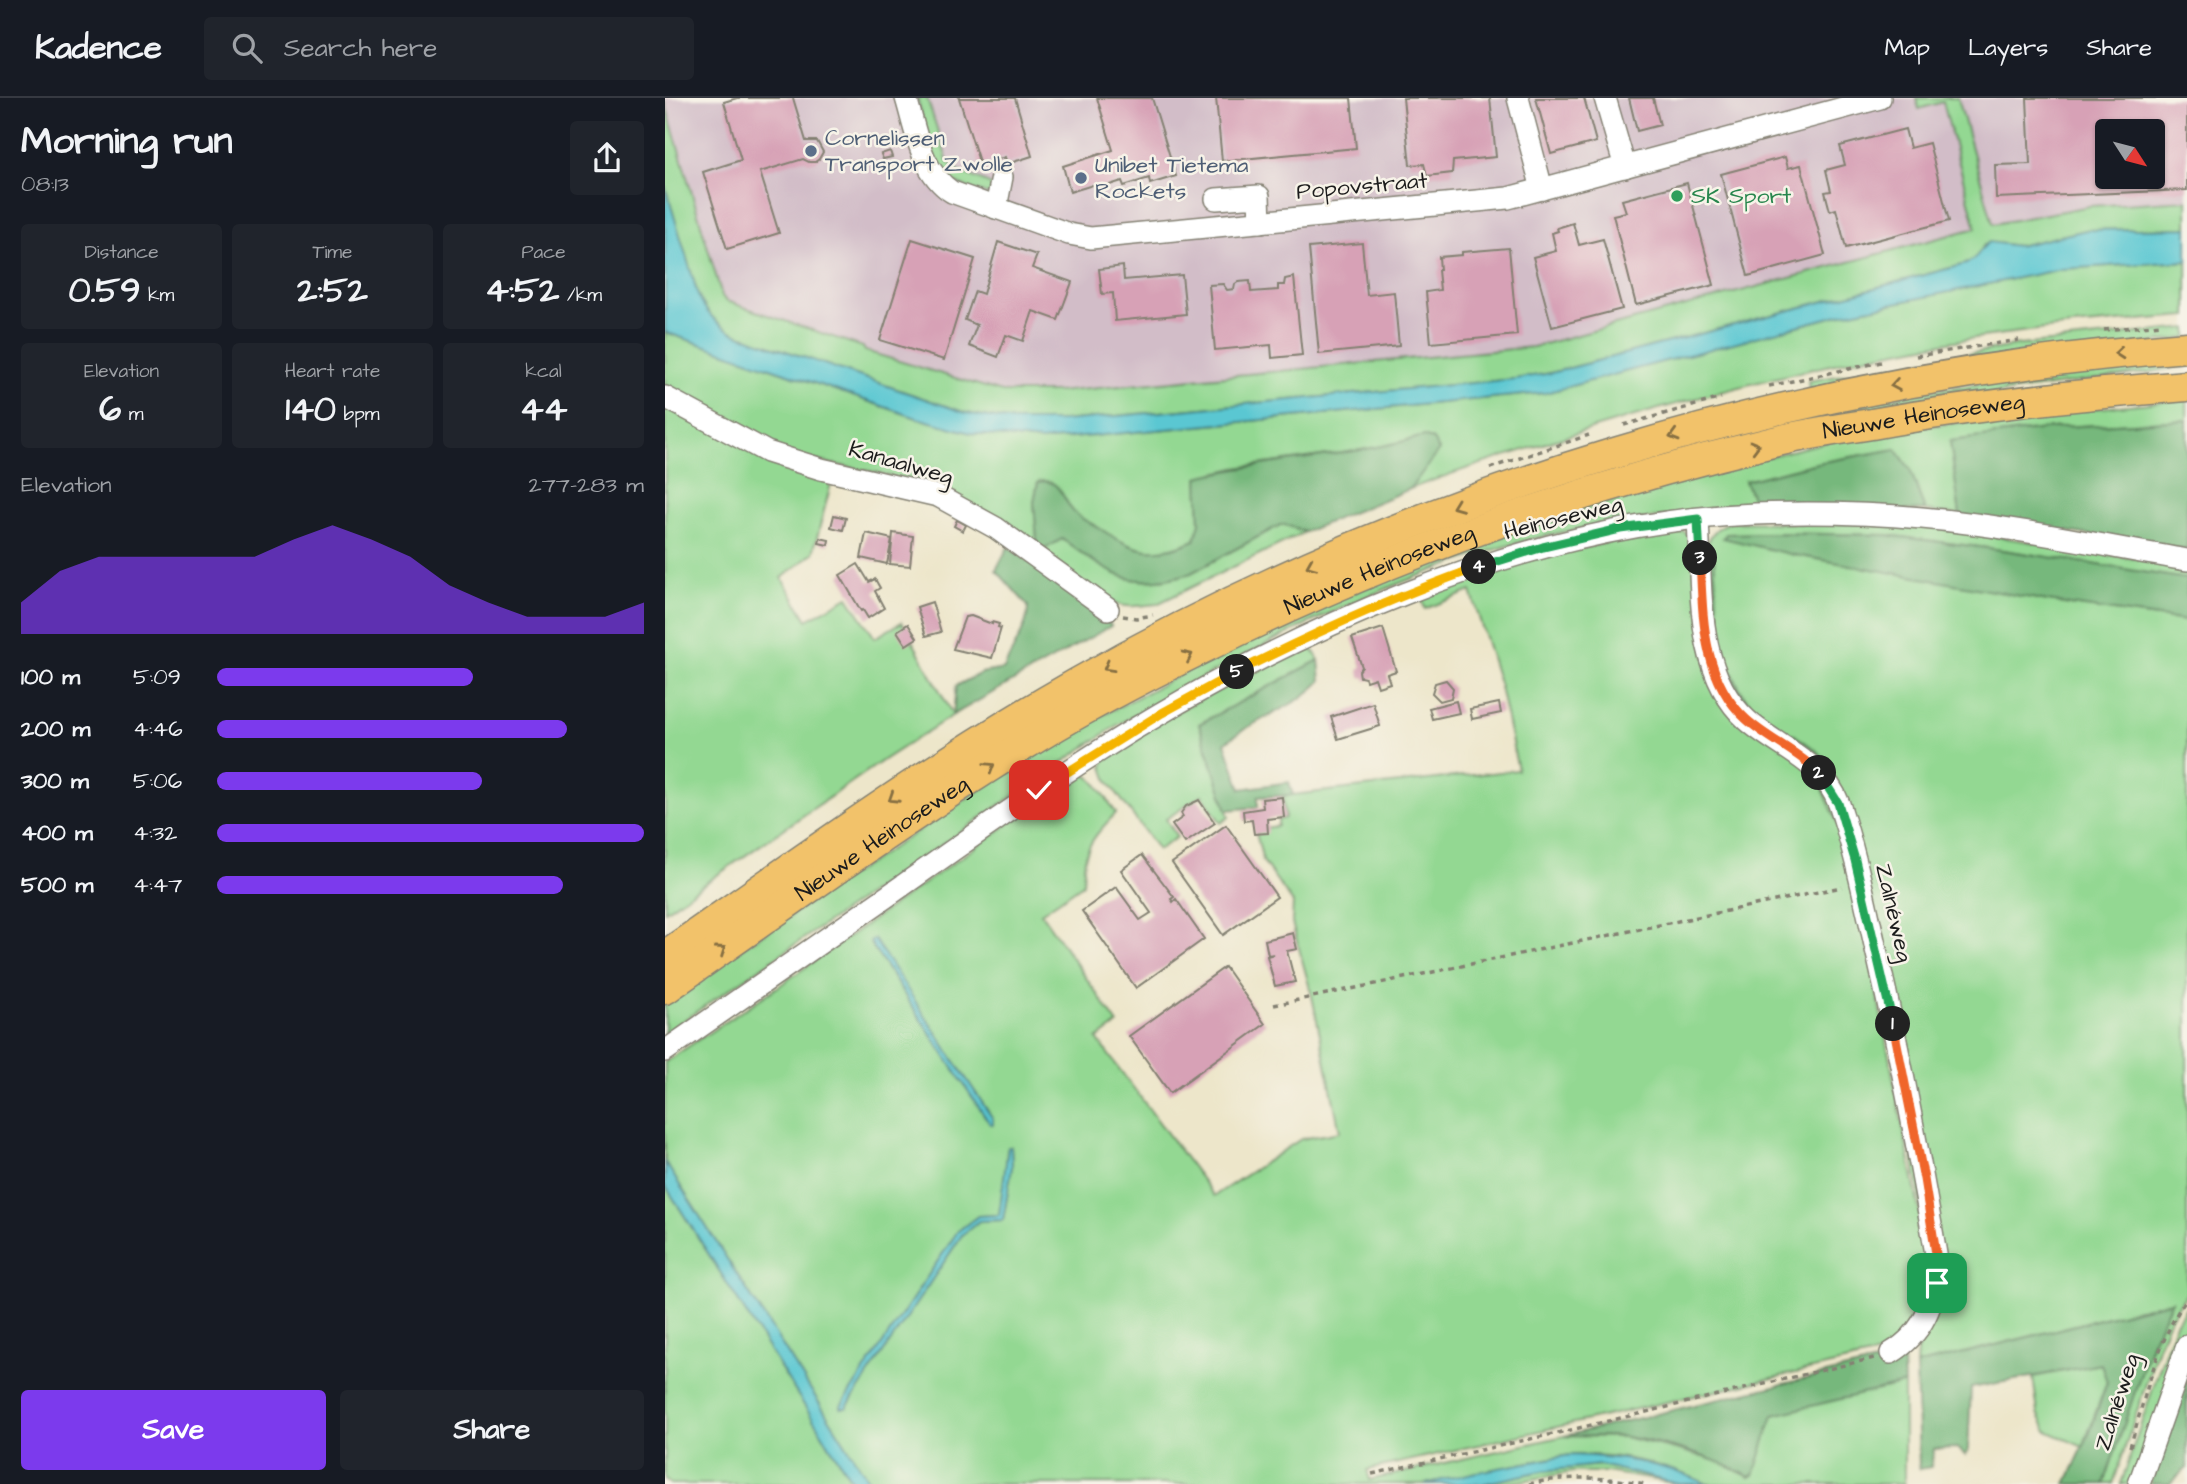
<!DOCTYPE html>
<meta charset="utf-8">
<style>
body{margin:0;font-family:"Architects Daughter",sans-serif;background:#20242c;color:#f1f3f6;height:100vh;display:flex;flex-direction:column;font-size:26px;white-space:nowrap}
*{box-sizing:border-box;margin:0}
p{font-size:23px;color:#9ea1a6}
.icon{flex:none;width:38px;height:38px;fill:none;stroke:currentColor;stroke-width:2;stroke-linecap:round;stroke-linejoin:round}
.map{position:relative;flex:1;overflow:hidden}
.details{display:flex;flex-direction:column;background:#171b24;width:665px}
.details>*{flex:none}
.needle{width:46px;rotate:126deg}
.tools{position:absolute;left:1430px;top:21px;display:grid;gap:14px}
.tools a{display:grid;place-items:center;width:70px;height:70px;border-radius:7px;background:#171b24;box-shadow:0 2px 5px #0004;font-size:35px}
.pin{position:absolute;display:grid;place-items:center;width:60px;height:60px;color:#fff;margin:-30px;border-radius:14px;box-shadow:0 4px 10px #0006}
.km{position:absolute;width:35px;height:35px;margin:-18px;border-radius:50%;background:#222;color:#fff;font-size:19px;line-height:35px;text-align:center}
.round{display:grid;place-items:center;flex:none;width:74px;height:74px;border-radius:7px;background:#20242c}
.summary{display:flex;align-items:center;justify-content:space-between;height:119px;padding:0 21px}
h1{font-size:38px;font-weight:700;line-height:52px}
.metrics{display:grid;grid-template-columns:repeat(3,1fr);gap:10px;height:119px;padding:7px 21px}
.metrics div{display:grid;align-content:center;border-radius:7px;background:#20242c;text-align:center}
.metrics b{font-size:35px;font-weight:700}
.metrics small{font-size:19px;font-weight:400}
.metrics p{font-size:19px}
.chart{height:196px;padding:14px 21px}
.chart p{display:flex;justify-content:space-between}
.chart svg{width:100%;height:126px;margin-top:7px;fill:#7c3aed;opacity:.7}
.button{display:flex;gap:14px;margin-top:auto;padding:14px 21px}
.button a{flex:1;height:80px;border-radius:7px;background:#7c3aed;color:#fff;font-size:28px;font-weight:700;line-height:80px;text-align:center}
.button a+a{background:#20242c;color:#f1f3f6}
ul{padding:0 21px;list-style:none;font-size:23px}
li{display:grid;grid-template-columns:112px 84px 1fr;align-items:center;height:52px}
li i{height:18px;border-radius:9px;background:#7c3aed}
header{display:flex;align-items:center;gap:42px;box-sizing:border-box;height:98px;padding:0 35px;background:#171b24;border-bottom:2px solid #363941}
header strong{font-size:33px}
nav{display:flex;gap:38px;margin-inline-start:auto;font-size:24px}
.search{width:490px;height:63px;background:#20242c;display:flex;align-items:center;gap:18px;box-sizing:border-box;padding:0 24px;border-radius:7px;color:#9ea1a6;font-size:26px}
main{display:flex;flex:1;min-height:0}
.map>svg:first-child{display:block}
.industrial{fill:#d2bdc8;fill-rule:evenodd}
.green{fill:#93d892;stroke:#587a57;stroke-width:2;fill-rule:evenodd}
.forest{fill:#76b87c;stroke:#496a4c;stroke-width:2}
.water{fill:#5ac7d2;stroke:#3b7277;stroke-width:2}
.building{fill:#d7a1b6;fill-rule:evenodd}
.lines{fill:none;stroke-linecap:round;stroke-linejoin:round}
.minor-casing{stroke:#848173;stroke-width:24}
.highway-casing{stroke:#848173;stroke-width:33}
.path{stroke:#848173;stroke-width:3.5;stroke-dasharray:5 5;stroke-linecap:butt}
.minor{stroke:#fff;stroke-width:21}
.highway{stroke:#f2c26a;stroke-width:30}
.oneway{stroke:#876f43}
.split-1-casing{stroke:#fff;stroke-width:14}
.split-2-casing{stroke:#fff;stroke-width:14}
.split-3-casing{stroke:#fff;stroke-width:14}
.split-4-casing{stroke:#fff;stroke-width:14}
.split-5-casing{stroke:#fff;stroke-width:14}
.split-6-casing{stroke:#fff;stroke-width:14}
.split-1{stroke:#f0652b;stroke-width:9}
.split-2{stroke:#22a559;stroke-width:9}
.split-3{stroke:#f0652b;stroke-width:9}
.split-4{stroke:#22a559;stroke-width:9}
.split-5{stroke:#f5b400;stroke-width:9}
.split-6{stroke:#f5b400;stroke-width:9}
.service-dot{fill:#5c6f8a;stroke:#f7f3e8;stroke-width:2.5}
.leisure-dot{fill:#2e9e5b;stroke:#f7f3e8;stroke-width:2.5}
.labels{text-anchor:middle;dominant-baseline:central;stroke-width:5;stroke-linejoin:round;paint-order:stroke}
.service-label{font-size:23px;fill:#4e5e75;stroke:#f7f3e8;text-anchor:start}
.street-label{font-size:23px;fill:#1c1c1c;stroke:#f7f3e8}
.leisure-label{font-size:23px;fill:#27864d;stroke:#f7f3e8;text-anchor:start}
</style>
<header>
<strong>Kadence</strong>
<div class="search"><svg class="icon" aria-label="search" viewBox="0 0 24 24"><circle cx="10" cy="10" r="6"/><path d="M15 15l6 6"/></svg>Search here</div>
<nav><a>Map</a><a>Layers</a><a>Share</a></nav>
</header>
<main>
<section class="details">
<div class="summary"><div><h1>Morning run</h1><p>08:13</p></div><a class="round"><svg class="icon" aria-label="share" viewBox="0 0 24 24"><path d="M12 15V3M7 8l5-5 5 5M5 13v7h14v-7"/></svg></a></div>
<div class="metrics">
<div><p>Distance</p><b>0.59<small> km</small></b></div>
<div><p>Time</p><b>2:52</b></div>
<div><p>Pace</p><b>4:52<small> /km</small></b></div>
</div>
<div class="metrics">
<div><p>Elevation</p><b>6<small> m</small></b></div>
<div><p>Heart rate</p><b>140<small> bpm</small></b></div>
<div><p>kcal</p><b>44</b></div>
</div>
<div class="chart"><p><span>Elevation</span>277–283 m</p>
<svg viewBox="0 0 160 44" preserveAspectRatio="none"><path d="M0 44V33L10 22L20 17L30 17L40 17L50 17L60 17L70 11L80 6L90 11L100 17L110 27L120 33L130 38L140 38L150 38L160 33V44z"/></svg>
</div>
<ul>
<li><b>100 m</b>5:09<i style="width:60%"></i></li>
<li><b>200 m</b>4:46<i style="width:82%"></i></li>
<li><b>300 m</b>5:06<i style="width:62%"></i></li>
<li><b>400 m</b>4:32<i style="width:100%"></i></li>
<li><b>500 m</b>4:47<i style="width:81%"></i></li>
</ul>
<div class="button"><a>Save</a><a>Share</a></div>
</section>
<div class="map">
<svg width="1522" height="1386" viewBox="0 0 1522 1386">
<rect width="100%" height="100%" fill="#f7f3e8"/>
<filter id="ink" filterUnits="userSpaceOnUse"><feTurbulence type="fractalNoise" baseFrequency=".0143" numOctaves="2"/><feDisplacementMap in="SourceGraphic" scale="14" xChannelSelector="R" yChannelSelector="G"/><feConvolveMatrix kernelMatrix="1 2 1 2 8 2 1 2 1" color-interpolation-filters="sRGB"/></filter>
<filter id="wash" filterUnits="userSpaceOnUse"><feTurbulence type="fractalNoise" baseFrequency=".00686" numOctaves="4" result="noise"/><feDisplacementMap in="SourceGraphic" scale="28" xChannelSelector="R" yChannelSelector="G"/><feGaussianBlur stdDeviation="1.57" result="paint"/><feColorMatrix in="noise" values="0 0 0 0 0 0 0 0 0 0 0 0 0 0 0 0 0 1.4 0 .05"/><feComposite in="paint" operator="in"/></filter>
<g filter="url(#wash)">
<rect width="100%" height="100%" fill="#ede6ca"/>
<path class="industrial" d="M0,0H1522V117L793,269L355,305L52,210L0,28ZM1442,33H1488V79H1442Z"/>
<g class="green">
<path d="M252,0H262L283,64L294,73L327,87L325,97C313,93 299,90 289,84C264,67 260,26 252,0Z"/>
<path d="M1251,0H1293L1328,126L1425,108L1522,102V130L1421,132L1353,148L1331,145L1319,147L1310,162L1301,166L886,275L850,281L397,323H348L301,315L69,235C52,226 41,215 33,197L0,88V4L57,198L61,203L198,249L200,253L337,294H392L868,249L1311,130L1278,4L1254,11Z"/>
<path d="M1522,163V218C1434,225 1346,233 1259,248C1137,270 1018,302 900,339C848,356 796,371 745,391L773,352L768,342L759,338L720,349L570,370L533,379L535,425L530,442C490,460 470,454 434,430C426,425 413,420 407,412C397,399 394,379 373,384L369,404L373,454L397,441C446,476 464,494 526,475L615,427L620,426L640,434L492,506C475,508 459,511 443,503L338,428L278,394L214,375L136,360L101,350L0,293V234L252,320L306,335L375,343L880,295L1181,215L1397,171Z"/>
<path d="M1522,230V240L1144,292L1143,283L1355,247Z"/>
<path d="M1522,260V268L1492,273L1179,317L1177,310L1266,292Z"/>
<path d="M1522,301V322L1396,329L1285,343L1295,417L1260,413L1245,371L1231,351L1152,365L1080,383L1090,407C1010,418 927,424 849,446C710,485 579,555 454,626L0,935V901L388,643L632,516L928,402L1202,334Z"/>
<path d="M0,302L168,378L148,455L117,480L142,522L183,499L210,540L237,524L288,617L220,661L0,813Z"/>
<path d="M1066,424L1259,427L1522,469V481L1338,452L1221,437L1096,435L1197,468L1405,507L1522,523V1195L1504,1222L1495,1243L1448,1386H1439L1487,1243L1506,1203L1251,1267L1253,1240L1273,1204L1200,781L1130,637C1122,633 1113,630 1105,625C1055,591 1051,507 1040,452C1045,437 1050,429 1066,424Z"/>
<path d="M1009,430L1021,435L1027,440L1040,559L1155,684L1184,752L1265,1168L1262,1202L1225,1250L1214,1256L702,1372L705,1382L899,1338L959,1339L1014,1352L1054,1364L1085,1379L1089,1376L1108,1317L1239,1286V1386H1042C999,1366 954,1355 907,1357C893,1358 879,1362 865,1364C830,1371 795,1378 760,1386H206L0,1064V964L114,888L415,675C432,679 441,701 451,715C439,728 426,740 421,757C418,767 419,776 418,786L376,815L453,926L432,941L549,1098L636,1041L675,1034L647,898L627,825L628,805L598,763L590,731L613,728V722L620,720L618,698L853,672L835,589L806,493L760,511L757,502L759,494L844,466ZM209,842L328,1021L325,1025L205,845ZM346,1049L347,1069L338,1122L314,1123L297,1137L181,1310H176V1308L293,1133L313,1118L334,1117L341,1069L342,1052Z"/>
<path d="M645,547L654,562L534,626L564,719L556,725L537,697L501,721L512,739L493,752L443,683L438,669L441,656L522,608Z"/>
<path d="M0,1087L189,1386H5L0,1381Z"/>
<path d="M1522,1208V1230L1468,1386H1456L1503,1245L1511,1225Z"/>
<path d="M1436,1266L1442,1283L1418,1349L1382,1333L1373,1315L1368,1279Z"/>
<path d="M935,1367L1014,1386L941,1374H908L839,1386H817L877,1373Z"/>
</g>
<g class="forest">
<path d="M1522,322V452L1295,417L1285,343L1396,329Z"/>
<path d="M759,338L768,342L774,352L745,391L640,434L620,427H615L526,475C464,494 446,476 397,441L373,455L369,404L373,384C394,379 397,399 407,412C413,420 425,425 434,430C471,454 489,460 530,442L535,425L533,379C607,361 685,359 759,338Z"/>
<path d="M1231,351L1245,371L1260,413L1090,407L1080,383L1152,365Z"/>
<path d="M1096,435L1221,437L1338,452L1522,481V523L1405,507L1124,456L1058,440L1061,436Z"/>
<path d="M343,449L437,513L446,528L288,617L291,588L316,575L339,571C347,549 363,532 363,508L331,472Z"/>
<path d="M1040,452L1049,458C1053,515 1052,591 1107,626C1114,631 1123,633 1131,638C1142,645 1152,653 1161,661L1157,667L1087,619L1053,570Z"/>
<path d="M654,562L656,583C630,611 589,620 560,645L576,691L624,684L628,697L593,699V709L562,712L534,626Z"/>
<path d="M1507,1203L1487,1243L1439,1386H1401L1425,1334L1442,1284L1436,1266L1306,1290L1303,1353L1300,1357L1292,1350L1269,1351L1266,1369L1255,1371L1254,1369L1251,1267Z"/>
<path d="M1231,1256L1238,1261L1239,1286L1108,1317L1089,1377L1085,1379C1048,1359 1002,1345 960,1339C940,1337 919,1339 899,1338L1224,1261Z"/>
<path d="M1522,1278V1370L1504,1386H1485Z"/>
</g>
<g class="water">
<path d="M0,88L33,197C41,215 52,226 69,235L301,315L348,323H397L850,281L886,275L1301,166C1314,160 1314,151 1324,144L1353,148L1421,132L1522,130V163L1397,171L1181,215L880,295L375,343L306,335L252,320L0,234Z"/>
<path d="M209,841L328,1021V1026H325L205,844Z"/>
<path d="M343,1049H346L347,1069L338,1122L314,1123L297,1137L181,1310H176V1308L293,1133L313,1118L334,1117Z"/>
<path d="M0,1064L206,1386H189L0,1087Z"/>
<path d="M905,1357C954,1358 997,1365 1042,1386H1014L935,1367L877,1373L817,1386H760L812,1374Z"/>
</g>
<g id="blocks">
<g class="building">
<path d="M72,0H128L141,43H152L158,54L154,61L150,64H144L138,61L95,74L114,135L62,151L38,74L76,62L59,4Z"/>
<path d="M294,0H350L367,58L342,66L340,59L315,67Z"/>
<path d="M432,0H487L511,78L485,86L484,80L459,88L457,83L432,91L431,86L405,94L398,68L448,52Z"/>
<path d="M551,0H686L691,50L557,63Z"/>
<path d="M738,0H825L831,59L788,63L787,75L762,78L759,66L745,67Z"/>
<path d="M871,0H919L931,44L886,56Z"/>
<path d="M964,0H988L995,27L972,33Z"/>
<path d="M1362,0H1522V92L1331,100L1330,67L1365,66ZM1442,33H1488V79H1442Z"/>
<path d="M1240,31L1245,50L1264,45L1284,123L1181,150L1171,111L1165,113L1160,94L1166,93L1161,72L1180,67L1175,48Z"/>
<path d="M225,53L227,59L218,61L216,56Z"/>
<path d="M1120,59L1123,70L1136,67L1160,157L1083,178L1056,76Z"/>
<path d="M1022,85L1049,187L971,207L948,117L961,114L957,102Z"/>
<path d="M908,125L914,147L938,141L957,211L887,229L868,159L891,153L887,135L893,133L892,130Z"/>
<path d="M247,141L310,161L279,262L215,242Z"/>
<path d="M333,144L372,157L367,170L407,184L393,222L368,213L358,243L341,237L333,259L304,248L312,227L300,222L310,193L318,196Z"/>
<path d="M697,145L702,197L729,194L734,248L654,256L644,150Z"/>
<path d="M844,150L852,237L766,245L761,194L775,192L773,172H775L774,159L797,157V154Z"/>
<path d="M458,168L459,182L517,177L521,216L450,223L448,195L437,196L434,171Z"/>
<path d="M629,179L637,257L607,260L606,247L550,252L544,187L558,186L562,192L569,191L570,186L573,184L585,183L586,194L613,192V187H619L620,181Z"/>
<path d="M169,417L181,420L178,432L166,429Z"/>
<path d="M292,422L301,427L298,433L289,428Z"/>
<path d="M201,435L227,441L222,466L196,460Z"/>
<path d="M228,435L248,438L245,468L225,466Z"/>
<path d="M155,440L164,442L163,447L154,445Z"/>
<path d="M193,466L204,484L210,481L215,490L210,493L219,510L203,520L198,512L196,513L175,477Z"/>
<path d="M267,504L276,534L261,538L252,509Z"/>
<path d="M306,518L327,526V524L334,526L333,529L336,530L327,560L288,551L300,519Z"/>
<path d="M243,526L252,540L241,547L232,533Z"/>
<path d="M718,530L731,573L722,576L725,585L713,589L710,580L701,583L700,580L695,579L694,573L697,569L687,540Z"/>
<path d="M781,582L788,590L786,600L775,603L767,595L770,585Z"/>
<path d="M791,603L794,615L767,621L764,610Z"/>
<path d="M708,605L715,628L673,641L666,619Z"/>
<path d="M834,605L836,615L807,621L805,611Z"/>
<path d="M617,699L619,719L602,721L603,735L589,736L587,722L579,723L578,713L598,710L597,701Z"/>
<path d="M534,702L550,725L520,745L507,727L518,719L516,715L521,708Z"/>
<path d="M561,727L612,799L558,837L507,765Z"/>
<path d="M477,757L509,799L506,801L508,804L511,801L539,841L471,890L417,813L451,789L475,822L486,815L456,772Z"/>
<path d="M628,835L632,851L622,853L630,884L610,888L602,858L609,856L603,857L600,842Z"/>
<path d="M560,869L600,926L505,995L464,938Z"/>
</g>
</g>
</g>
<g filter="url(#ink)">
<use href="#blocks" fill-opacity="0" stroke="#848173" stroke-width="2"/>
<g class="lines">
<g class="minor-casing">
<g id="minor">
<path d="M241,0C251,33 256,74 287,94L404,136L426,140L843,100L1215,0"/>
<path d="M853,0L877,91"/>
<path d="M940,0L960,69"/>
<path d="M551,101L594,98L595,124"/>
<path d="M331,110L337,79"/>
<path d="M0,299L102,354L156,371L273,398L331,430L443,511"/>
<path d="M1033,421C1037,486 1029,575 1082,622C1113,650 1158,663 1174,706C1191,756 1201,809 1213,860C1236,961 1255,1061 1272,1162C1272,1201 1261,1234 1226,1255"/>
<path d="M0,953C76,900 152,848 227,795C291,750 355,704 420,662C611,538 860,424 1090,416C1145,414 1201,415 1257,420C1346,428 1434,447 1522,462"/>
<path d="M1474,1386L1522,1248"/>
</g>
</g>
<g class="highway-casing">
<g id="highway">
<path d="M0,858C135,764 268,667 411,586C751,392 1133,278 1522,249"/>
<path id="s1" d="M0,891C123,805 245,716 374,638C426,606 481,578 536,551C718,460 909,391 1108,344C1140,336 1174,331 1207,326C1311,307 1416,296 1522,288"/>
</g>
</g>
<g class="path">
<path d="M1439,232L1497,226"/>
<path d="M1251,258L1354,242"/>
<path d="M1104,288L1216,264"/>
<path d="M959,327L1056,300"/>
<path d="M825,370L924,337"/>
<path d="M458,518L471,520L488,517"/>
<path d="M609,907L1177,789"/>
<path d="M1465,1349C1479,1304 1493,1238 1522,1201"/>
<path d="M707,1376L897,1334L1209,1260"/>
<path d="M864,1386C902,1377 942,1379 980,1386"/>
</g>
<use href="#minor" class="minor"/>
<use href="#highway" class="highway"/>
</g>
<defs><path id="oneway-chevron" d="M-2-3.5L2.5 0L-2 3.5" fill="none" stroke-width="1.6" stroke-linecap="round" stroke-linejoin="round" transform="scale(1.75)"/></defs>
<g class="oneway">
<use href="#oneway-chevron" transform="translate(1454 255) rotate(175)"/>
<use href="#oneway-chevron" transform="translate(1230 287) rotate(170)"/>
<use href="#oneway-chevron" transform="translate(1009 338) rotate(164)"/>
<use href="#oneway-chevron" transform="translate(1090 348) rotate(-15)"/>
<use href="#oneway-chevron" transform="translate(792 408) rotate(159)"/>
<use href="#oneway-chevron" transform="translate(646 467) rotate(157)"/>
<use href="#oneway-chevron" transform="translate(523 558) rotate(-26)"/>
<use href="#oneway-chevron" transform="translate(443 569) rotate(151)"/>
<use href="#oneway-chevron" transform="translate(325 669) rotate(-32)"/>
<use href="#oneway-chevron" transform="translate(228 700) rotate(147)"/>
<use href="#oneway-chevron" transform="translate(56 852) rotate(-35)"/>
</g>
</g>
<g class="lines" filter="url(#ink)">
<g class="split-1-casing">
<path id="split-1" d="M1228,926L1259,1081L1272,1162V1185"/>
</g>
<g class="split-2-casing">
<path id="split-2" d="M1154,675L1173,705L1190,762L1228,926"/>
</g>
<g class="split-3-casing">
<path id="split-3" d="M1035,460C1038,516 1036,580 1081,621C1104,642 1133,653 1154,675"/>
</g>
<g class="split-4-casing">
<path id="split-4" d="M814,469L878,449L955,431L1033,421L1035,460"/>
</g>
<g class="split-5-casing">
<path id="split-5" d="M572,574C651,534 731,498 814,469"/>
</g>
<g class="split-6-casing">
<path id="split-6" d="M374,692L497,615L572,574"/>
</g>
<use href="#split-1" class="split-1"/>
<use href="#split-2" class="split-2"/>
<use href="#split-3" class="split-3"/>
<use href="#split-4" class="split-4"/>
<use href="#split-5" class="split-5"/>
<use href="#split-6" class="split-6"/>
</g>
<g class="service-dot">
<circle cx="146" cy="53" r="7"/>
<circle cx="416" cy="80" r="7"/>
</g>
<circle class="leisure-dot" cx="1012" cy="98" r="7"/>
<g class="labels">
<g class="service-label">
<text x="160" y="40">Cornelissen<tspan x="160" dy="26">Transport Zwolle</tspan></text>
<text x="430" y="67">Unibet Tietema<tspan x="430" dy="26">Rockets</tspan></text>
</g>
<g class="street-label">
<text transform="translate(697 88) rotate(-5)">Popovstraat</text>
<text stroke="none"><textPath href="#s1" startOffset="1398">Nieuwe Heinoseweg</textPath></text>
<text transform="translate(236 365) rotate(16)">Kanaalweg</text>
<text transform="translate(898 420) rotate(-14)">Heinoseweg</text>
<text stroke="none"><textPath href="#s1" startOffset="831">Nieuwe Heinoseweg</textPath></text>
<text stroke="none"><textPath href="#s1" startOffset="264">Nieuwe Heinoseweg</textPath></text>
<text transform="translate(1229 815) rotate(77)">Zalnéweg</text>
<text transform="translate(1452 1304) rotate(-72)">Zalnéweg</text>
</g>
<g class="leisure-label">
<text x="1026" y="98">SK Sport</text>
</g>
</g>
</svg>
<div class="tools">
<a><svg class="needle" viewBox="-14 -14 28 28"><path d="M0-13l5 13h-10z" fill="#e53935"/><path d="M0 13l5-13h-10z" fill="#9ea1a6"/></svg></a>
</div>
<div class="pin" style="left:1272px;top:1185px;background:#1e9e55"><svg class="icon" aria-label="arrive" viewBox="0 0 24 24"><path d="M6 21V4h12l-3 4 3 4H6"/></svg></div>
<div class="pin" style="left:374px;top:692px;background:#d93025"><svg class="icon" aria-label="check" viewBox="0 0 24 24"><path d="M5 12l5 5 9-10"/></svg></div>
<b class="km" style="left:1228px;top:926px">1</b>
<b class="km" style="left:1154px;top:675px">2</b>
<b class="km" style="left:1035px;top:460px">3</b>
<b class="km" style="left:814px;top:469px">4</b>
<b class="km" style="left:572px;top:574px">5</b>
</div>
</main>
